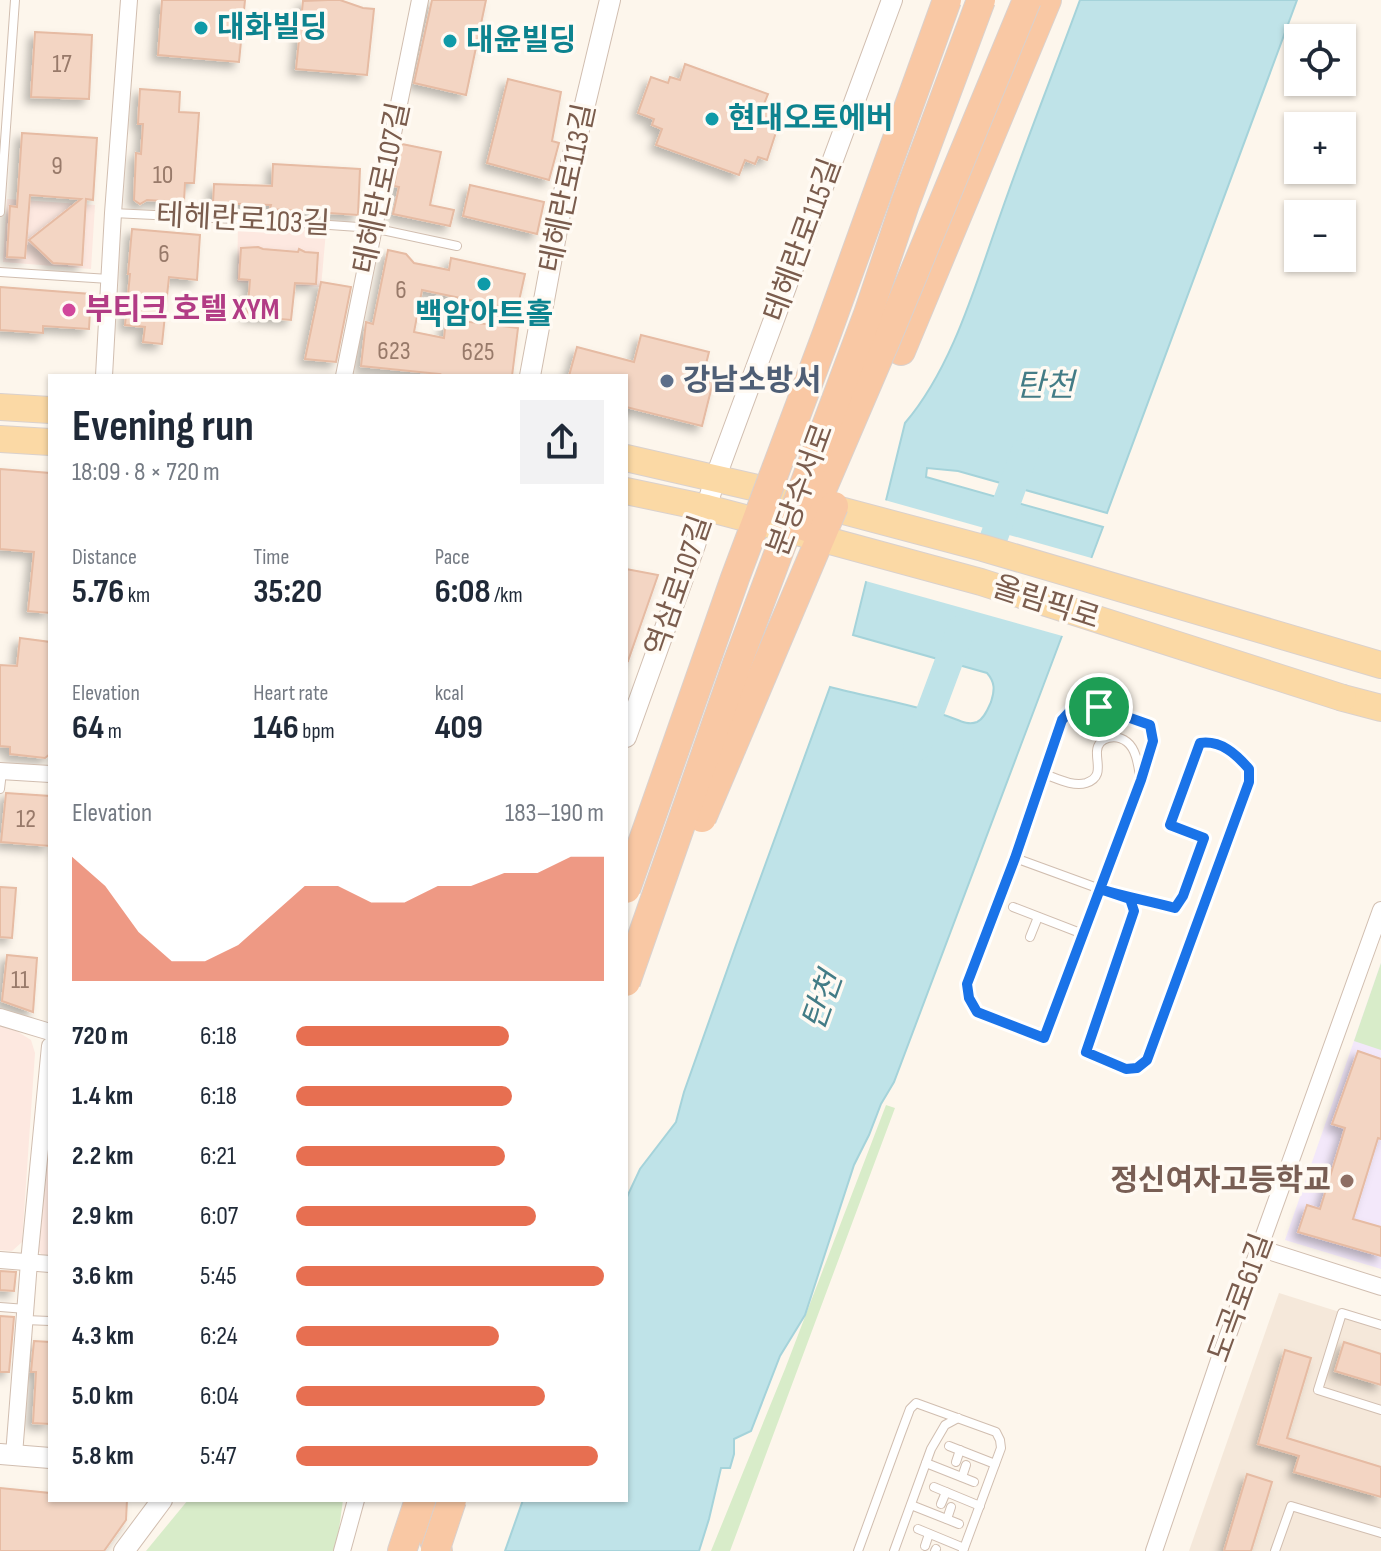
<!DOCTYPE html>
<meta charset="utf-8">
<style>
body{margin:0;font-family:"Sofia Sans Condensed","Noto Sans KR",sans-serif;background:#f2f2f3;color:#1f2937;height:100vh;display:flex;flex-direction:column;font-size:30px;white-space:nowrap}
*{box-sizing:border-box;margin:0}
p{font-size:26px;color:#747a83}
.icon{flex:none;width:44px;height:44px;fill:none;stroke:currentColor;stroke-width:2;stroke-linecap:round;stroke-linejoin:round}
.map{position:relative;flex:1;overflow:hidden}
.panel{position:absolute;left:48px;top:374px;width:580px;height:1128px;display:flex;flex-direction:column;background:#fff;border-radius:0px;box-shadow:0 2px 6px #0004}
.panel>*{flex:none}
.tools{position:absolute;left:1284px;top:24px;display:grid;gap:16px}
.tools a{display:grid;place-items:center;width:72px;height:72px;border-radius:0px;background:#fff;box-shadow:0 2px 6px #0004;font-size:40px}
.pin{position:absolute;display:grid;place-items:center;width:68px;height:68px;color:#fff;margin:-34px;border:4px solid #fff;border-radius:50%;box-shadow:0 2px 8px #0007}
.round{display:grid;place-items:center;flex:none;width:84px;height:84px;border-radius:0px;background:#f2f2f3}
.headline{display:flex;align-items:center;justify-content:space-between;height:136px;padding:0 24px}
h1{font-size:44px;font-weight:700;line-height:60px}
.stats{display:grid;grid-template-columns:repeat(3,1fr);gap:12px;height:136px;padding:8px 24px}
.stats div{display:grid;align-content:center}
.stats b{font-size:34px;font-weight:700}
.stats small{font-size:22px;font-weight:400}
.stats p{font-size:22px}
.chart{height:224px;padding:16px 24px}
.chart p{display:flex;justify-content:space-between}
.chart svg{width:100%;height:144px;margin-top:8px;fill:#e76f51;opacity:.7}
ul{padding:0 24px;list-style:none;font-size:26px}
li{display:grid;grid-template-columns:128px 96px 1fr;align-items:center;height:60px}
li i{height:20px;border-radius:10px;background:#e76f51}
.map>svg:first-child{display:block}
.residential{fill:#f5e8da}
.commercial{fill:#fde8e0}
.education{fill:#f3e8fa}
.green{fill:#d8ecc9}
.water{fill:#bfe3e8;stroke:#a5d3da;stroke-width:2}
.pier{fill:#fdf6ec}
.lines{fill:none;stroke-linecap:round;stroke-linejoin:round}
.river{stroke:#bfe3e8;stroke-width:28}
.building{fill:#f3d5c3;stroke:#e6bba3;stroke-width:2;filter:url(#shadow)}
.service-casing{stroke:#d1beb0;stroke-width:10}
.minor-casing{stroke:#d1beb0;stroke-width:18}
.tertiary-casing{stroke:#d1beb0;stroke-width:22}
.primary-casing{stroke:#dad1cd;stroke-width:28}
.trunk-casing{stroke:#dad1cd;stroke-width:30}
.service{stroke:#fff;stroke-width:8}
.minor{stroke:#fff;stroke-width:16}
.tertiary{stroke:#fff;stroke-width:20}
.primary{stroke:#fbd9a5;stroke-width:26}
.trunk{stroke:#f9c8a4;stroke-width:28}
.primary-bridge-casing{stroke:#dad1cd;stroke-width:28;stroke-linecap:butt}
.trunk-bridge-casing{stroke:#dad1cd;stroke-width:30;stroke-linecap:butt}
.primary-bridge{stroke:#fbd9a5;stroke-width:26}
.trunk-bridge{stroke:#f9c8a4;stroke-width:28}
.route-casing{stroke:#fff;stroke-width:16}
.route{stroke:#1a73e8;stroke-width:10}
.culture-dot{fill:#0f9aa8;stroke:#fffaf3;stroke-width:3}
.hotel-dot{fill:#d1479c;stroke:#fffaf3;stroke-width:3}
.service-dot{fill:#5c6f8a;stroke:#fffaf3;stroke-width:3}
.education-dot{fill:#8d6e63;stroke:#fffaf3;stroke-width:3}
.labels{text-anchor:middle;dominant-baseline:central;stroke-width:7;stroke-linejoin:round;paint-order:stroke}
.number-label{font-size:26px;fill:#987a6a}
.culture-label{font-size:30px;font-weight:bold;fill:#0d838f;stroke:#fffaf3;text-anchor:start}
.street-label{font-size:30px;fill:#7a5c4d;stroke:#fffaf3}
.hotel-label{font-size:30px;font-weight:bold;fill:#b23c85;stroke:#fffaf3;text-anchor:start}
.service-label{font-size:30px;font-weight:bold;fill:#4e5e75;stroke:#fffaf3;text-anchor:start}
.education-label{font-size:30px;font-weight:bold;fill:#785e54;stroke:#fffaf3;text-anchor:end}
.water-label{font-size:32px;font-style:italic;fill:#437c86;stroke:#fffaf3}
</style>
<div class="map">
<svg width="1381" height="1551" viewBox="0 0 1381 1551">
<defs>
<filter id="shadow"><feDropShadow dx="-5.5" dy="5.5" stdDeviation="4" flood-color="#0004"/></filter>
</defs>
<rect width="100%" height="100%" fill="#fdf6ec"/>
<path class="residential" d="M1279,1293L1381,1325V1551H1189Z"/>
<g class="commercial">
<path d="M7,199L95,205L91,269L3,262Z"/>
<path d="M238,225L326,231L321,287L237,282Z"/>
<path d="M0,1025L15,1030L31,1040L35,1053L22,1242L12,1251L0,1250Z"/>
<path d="M50,1083V1259H45L37,1249Z"/>
</g>
<path class="education" d="M1381,963V1269L1285,1240Z"/>
<g class="green">
<path d="M1381,963V1050L1354,1041Z"/>
<path d="M886,1105L895,1108L730,1551H711L785,1369Z"/>
<path d="M188,1500H343L336,1551H146Z"/>
</g>
<path class="water" d="M1080,0H1297L1107,513L958,471L927,468L926,477L1103,527L894,1082L881,1104L869,1135L854,1165L805,1315L780,1356L751,1431L734,1439V1454L730,1468H721L709,1519L699,1551H505L523,1500H626V1199L640,1169L676,1122L684,1092L736,945L830,687C869,697 909,704 947,716C957,719 967,726 977,722C984,719 988,709 991,702C995,690 995,682 987,673L853,635L905,423C953,367 976,283 1001,213C1026,141 1054,71 1080,0Z"/>
<path class="pier" d="M881,499L1095,559L1066,637L862,580Z"/>
<g class="lines">
<g class="river">
<path d="M994,537L1025,452"/>
<path d="M917,747L961,629"/>
</g>
</g>
<g class="building">
<path d="M162,0H245L239,62L158,55Z"/>
<path d="M328,0H340L363,8L374,9L367,75L296,69L303,1Z"/>
<path d="M432,0H486L466,95L414,83Z"/>
<path d="M35,32L92,35L89,99L31,97Z"/>
<path d="M685,64L768,94L762,109L772,113L770,120L779,123L767,160L758,157L755,164L745,160L739,175L656,145L662,129L652,125L654,119L638,113L651,77L668,83L670,77L680,80Z"/>
<path d="M508,79L561,92L552,141L559,143L549,180L487,163Z"/>
<path d="M140,89L180,92L179,112L199,113L194,183H185L184,202L147,200L140,204L134,200L136,153L141,154L143,124H138Z"/>
<path d="M22,133L97,138L93,200L86,199L82,265L53,263L29,240L81,199L30,195L25,258L7,257L10,206L17,207Z"/>
<path d="M402,144L441,152L430,205L454,210L450,226L393,214L399,187L394,186Z"/>
<path d="M273,164L360,169L358,215L270,209L271,205L213,203L214,184L272,186Z"/>
<path d="M470,185L544,202L537,234L463,216Z"/>
<path d="M132,229L200,235L197,280L169,277L162,344L143,342L145,327L125,325L130,274H128Z"/>
<path d="M258,247L263,249L298,252L299,249L305,252L318,253L316,284L295,283L291,320L247,316L250,280L239,279L241,248Z"/>
<path d="M388,250L406,254L414,263L449,270L451,258L525,274L517,310L422,290L414,332L444,338L446,319L518,328L512,376H439L440,374L361,366L366,322L373,324Z"/>
<path d="M321,282L351,287L336,362L305,359Z"/>
<path d="M0,287L91,294L89,329L43,326V333L0,330Z"/>
<path d="M641,335L709,352L702,380L713,382L702,426L626,407V376H569L577,347L634,362Z"/>
<path d="M0,469L50,473V613L28,611L34,552L0,549Z"/>
<path d="M626,569L658,575L628,661L626,660Z"/>
<path d="M20,638L50,642V754L45,758L10,754V747L0,746V665L17,666Z"/>
<path d="M6,793L50,796V846L1,842Z"/>
<path d="M0,887L16,888L12,938L0,937Z"/>
<path d="M7,955L37,958L33,1012L2,1001Z"/>
<path d="M1358,1051L1381,1059V1139L1378,1138L1353,1219L1381,1227V1256L1298,1232L1307,1205L1320,1209L1345,1128L1332,1124Z"/>
<path d="M0,1271L16,1272L14,1291L0,1290Z"/>
<path d="M0,1316L14,1317L9,1372H0Z"/>
<path d="M34,1341L50,1342V1424L33,1423L36,1372H31Z"/>
<path d="M1344,1342L1381,1354V1385L1335,1371Z"/>
<path d="M1285,1350L1311,1358L1287,1438L1381,1467V1497L1294,1472L1299,1456L1258,1444Z"/>
<path d="M1247,1474L1272,1482L1251,1551H1224Z"/>
<path d="M0,1488L50,1493V1500H127L126,1520L104,1551H0Z"/>
</g>
<g class="lines">
<g class="service-casing">
<g id="service">
<path d="M0,212L15,0"/>
<path d="M113,213L257,220L373,228L457,246"/>
<path d="M0,272L109,279"/>
<path d="M1083,703L1150,725L1153,741L1141,780L1044,1038L977,1012L969,998L967,984L1015,858L1062,720L1073,708Z"/>
<path d="M1044,774C1056,778 1073,787 1086,783C1104,777 1096,763 1097,751C1098,736 1117,734 1127,742C1136,749 1138,764 1140,776"/>
<path d="M0,789L2,772"/>
<path d="M1015,858L1100,889L1130,899L1146,900L1175,908L1183,896L1204,838L1170,825L1200,743C1222,740 1235,754 1249,769V782L1147,1060L1137,1068L1126,1069L1086,1052L1134,911L1130,899"/>
<path d="M1013,907L1083,934"/>
<path d="M1030,937L1038,917"/>
<path d="M0,1307L26,1309"/>
<path d="M25,1320L50,1321"/>
<path d="M1381,1325L1342,1313L1318,1390L1381,1410"/>
<path d="M949,1446L995,1464"/>
<path d="M956,1462L960,1450"/>
<path d="M926,1463L974,1482"/>
<path d="M962,1477L966,1465"/>
<path d="M934,1487L980,1506"/>
<path d="M941,1504L946,1492"/>
<path d="M911,1505L959,1524"/>
<path d="M947,1519L951,1507"/>
<path d="M918,1529L964,1548"/>
<path d="M925,1546L929,1534"/>
<path d="M858,1551L901,1433L910,1409L916,1403L996,1432L1000,1440L1001,1448L963,1551"/>
<path d="M894,1551L931,1449L945,1425L958,1418"/>
<path d="M935,1551L936,1549"/>
<path d="M1275,1551L1291,1506L1381,1533"/>
</g>
</g>
<g class="minor-casing">
<g id="minor">
<path d="M104,376L113,213L129,0"/>
<path d="M344,376L420,0"/>
<path d="M0,771L50,774"/>
<path d="M0,1017L50,1032"/>
<path d="M1259,1248L1381,1287"/>
<path d="M0,1260L50,1264"/>
<path d="M14,1455L29,1262L50,1046"/>
<path d="M342,1551L356,1500"/>
<path d="M1154,1551L1218,1363L1381,910"/>
</g>
</g>
<g class="tertiary-casing">
<g id="tertiary">
<path d="M530,376L564,192L610,0"/>
<path d="M626,737L695,545L715,479L892,0"/>
<path d="M0,1454L50,1458"/>
<path d="M124,1551L162,1500"/>
</g>
</g>
<g class="primary-casing">
<g id="primary">
<path d="M0,407L50,410"/>
<path d="M0,439L50,442"/>
<path d="M626,458L757,488L983,548L1381,665"/>
<path d="M626,491L707,508L745,518"/>
<path d="M1343,698L1381,708"/>
</g>
</g>
<g class="trunk-casing">
<g id="trunk">
<path d="M901,351L1047,0"/>
<path d="M419,1500L438,1551"/>
<path d="M402,1551L419,1500"/>
</g>
</g>
<use href="#service" class="service"/>
<use href="#minor" class="minor"/>
<use href="#tertiary" class="tertiary"/>
<use href="#primary" class="primary"/>
<use href="#trunk" class="trunk"/>
<g class="primary-bridge-casing">
<path id="primary-bridge" d="M745,518L981,582L1343,698"/>
</g>
<g class="trunk-bridge-casing">
<g id="trunk-bridge">
<path d="M806,527L887,338L1027,0"/>
<path d="M702,818L834,506"/>
<path d="M626,889L735,578L827,333L947,0"/>
<path d="M626,982L737,664L868,314L905,204L981,0"/>
<path d="M435,1551L452,1500"/>
</g>
</g>
<use href="#primary-bridge" class="primary-bridge"/>
<use href="#trunk-bridge" class="trunk-bridge"/>
</g>
<g class="lines">
<g class="route-casing">
<path id="route" d="M1099,707L1083,703L1073,708L1062,720L1015,858L967,984L969,998L977,1012L1044,1038L1100,889L1130,899L1134,911L1086,1052L1126,1069L1137,1068L1147,1060L1249,782V769C1236,754 1221,740 1200,743L1170,825L1204,838L1183,896L1175,908C1150,901 1125,897 1100,889L1141,780L1153,741L1150,725L1099,707"/>
</g>
<use href="#route" class="route"/>
</g>
<g class="culture-dot">
<circle cx="201" cy="28" r="8"/>
<circle cx="450" cy="41" r="8"/>
<circle cx="712" cy="119" r="8"/>
<circle cx="484" cy="284" r="8"/>
</g>
<circle class="hotel-dot" cx="69" cy="310" r="8"/>
<circle class="service-dot" cx="667" cy="381" r="8"/>
<circle class="education-dot" cx="1347" cy="1181" r="8"/>
<g class="labels">
<g class="number-label">
<text x="62" y="64">17</text>
<text x="57" y="166">9</text>
<text x="163" y="175">10</text>
<text x="164" y="254">6</text>
<text x="401" y="290">6</text>
<text x="394" y="351">623</text>
<text x="478" y="352">625</text>
<text x="26" y="819">12</text>
<text x="20" y="980">11</text>
</g>
<g class="culture-label">
<text x="217" y="28">대화빌딩</text>
<text x="466" y="41">대윤빌딩</text>
<text x="728" y="119">현대오토에버</text>
<text x="484" y="315" text-anchor="middle">백암아트홀</text>
</g>
<g class="street-label">
<text transform="translate(382 188) rotate(-78)">테헤란로107길</text>
<text transform="translate(568 188) rotate(-78)">테헤란로113길</text>
<text transform="translate(243 220) rotate(3)">테헤란로103길</text>
<text transform="translate(803 240) rotate(-70)">테헤란로115길</text>
<text transform="translate(801 490) rotate(-70)">분당수서로</text>
<text transform="translate(679 586) rotate(-71)">역삼로107길</text>
<text transform="translate(1046 603) rotate(18)">올림픽로</text>
<text transform="translate(1241 1298) rotate(-70)">도곡로61길</text>
</g>
<g class="hotel-label">
<text x="85" y="310">부티크 호텔 XYM</text>
</g>
<g class="service-label">
<text x="683" y="381">강남소방서</text>
</g>
<g class="education-label">
<text x="1331" y="1181">정신여자고등학교</text>
</g>
<g class="water-label">
<text x="1045" y="386">탄천</text>
<text transform="translate(823 1001) rotate(-70)">탄천</text>
</g>
</g>
</svg>
<div class="tools">
<a><svg class="icon" aria-label="locate" viewBox="0 0 24 24"><circle cx="12" cy="12" r="6"/><path d="M12 2v4M12 18v4M2 12h4M18 12h4"/></svg></a>
<a>+</a>
<a>−</a>
</div>
<div class="pin" style="left:1099px;top:707px;background:#1e9e55"><svg class="icon" aria-label="arrive" viewBox="0 0 24 24"><path d="M6 21V4h12l-3 4 3 4H6"/></svg></div>
<section class="panel">
<div class="headline"><div><h1>Evening run</h1><p>18:09 · 8 × 720 m</p></div><a class="round"><svg class="icon" aria-label="share" viewBox="0 0 24 24"><path d="M12 15V3M7 8l5-5 5 5M5 13v7h14v-7"/></svg></a></div>
<div class="stats">
<div><p>Distance</p><b>5.76<small> km</small></b></div>
<div><p>Time</p><b>35:20</b></div>
<div><p>Pace</p><b>6:08<small> /km</small></b></div>
</div>
<div class="stats">
<div><p>Elevation</p><b>64<small> m</small></b></div>
<div><p>Heart rate</p><b>146<small> bpm</small></b></div>
<div><p>kcal</p><b>409</b></div>
</div>
<div class="chart"><p><span>Elevation</span>183–190 m</p>
<svg viewBox="0 0 160 44" preserveAspectRatio="none"><path d="M0 44V6L10 15L20 29L30 38L40 38L50 33L60 24L70 15L80 15L90 20L100 20L110 15L120 15L130 11L140 11L150 6L160 6V44z"/></svg>
</div>
<ul>
<li><b>720 m</b>6:18<i style="width:69%"></i></li>
<li><b>1.4 km</b>6:18<i style="width:70%"></i></li>
<li><b>2.2 km</b>6:21<i style="width:68%"></i></li>
<li><b>2.9 km</b>6:07<i style="width:78%"></i></li>
<li><b>3.6 km</b>5:45<i style="width:100%"></i></li>
<li><b>4.3 km</b>6:24<i style="width:66%"></i></li>
<li><b>5.0 km</b>6:04<i style="width:81%"></i></li>
<li><b>5.8 km</b>5:47<i style="width:98%"></i></li>
</ul>
</section>
</div>
